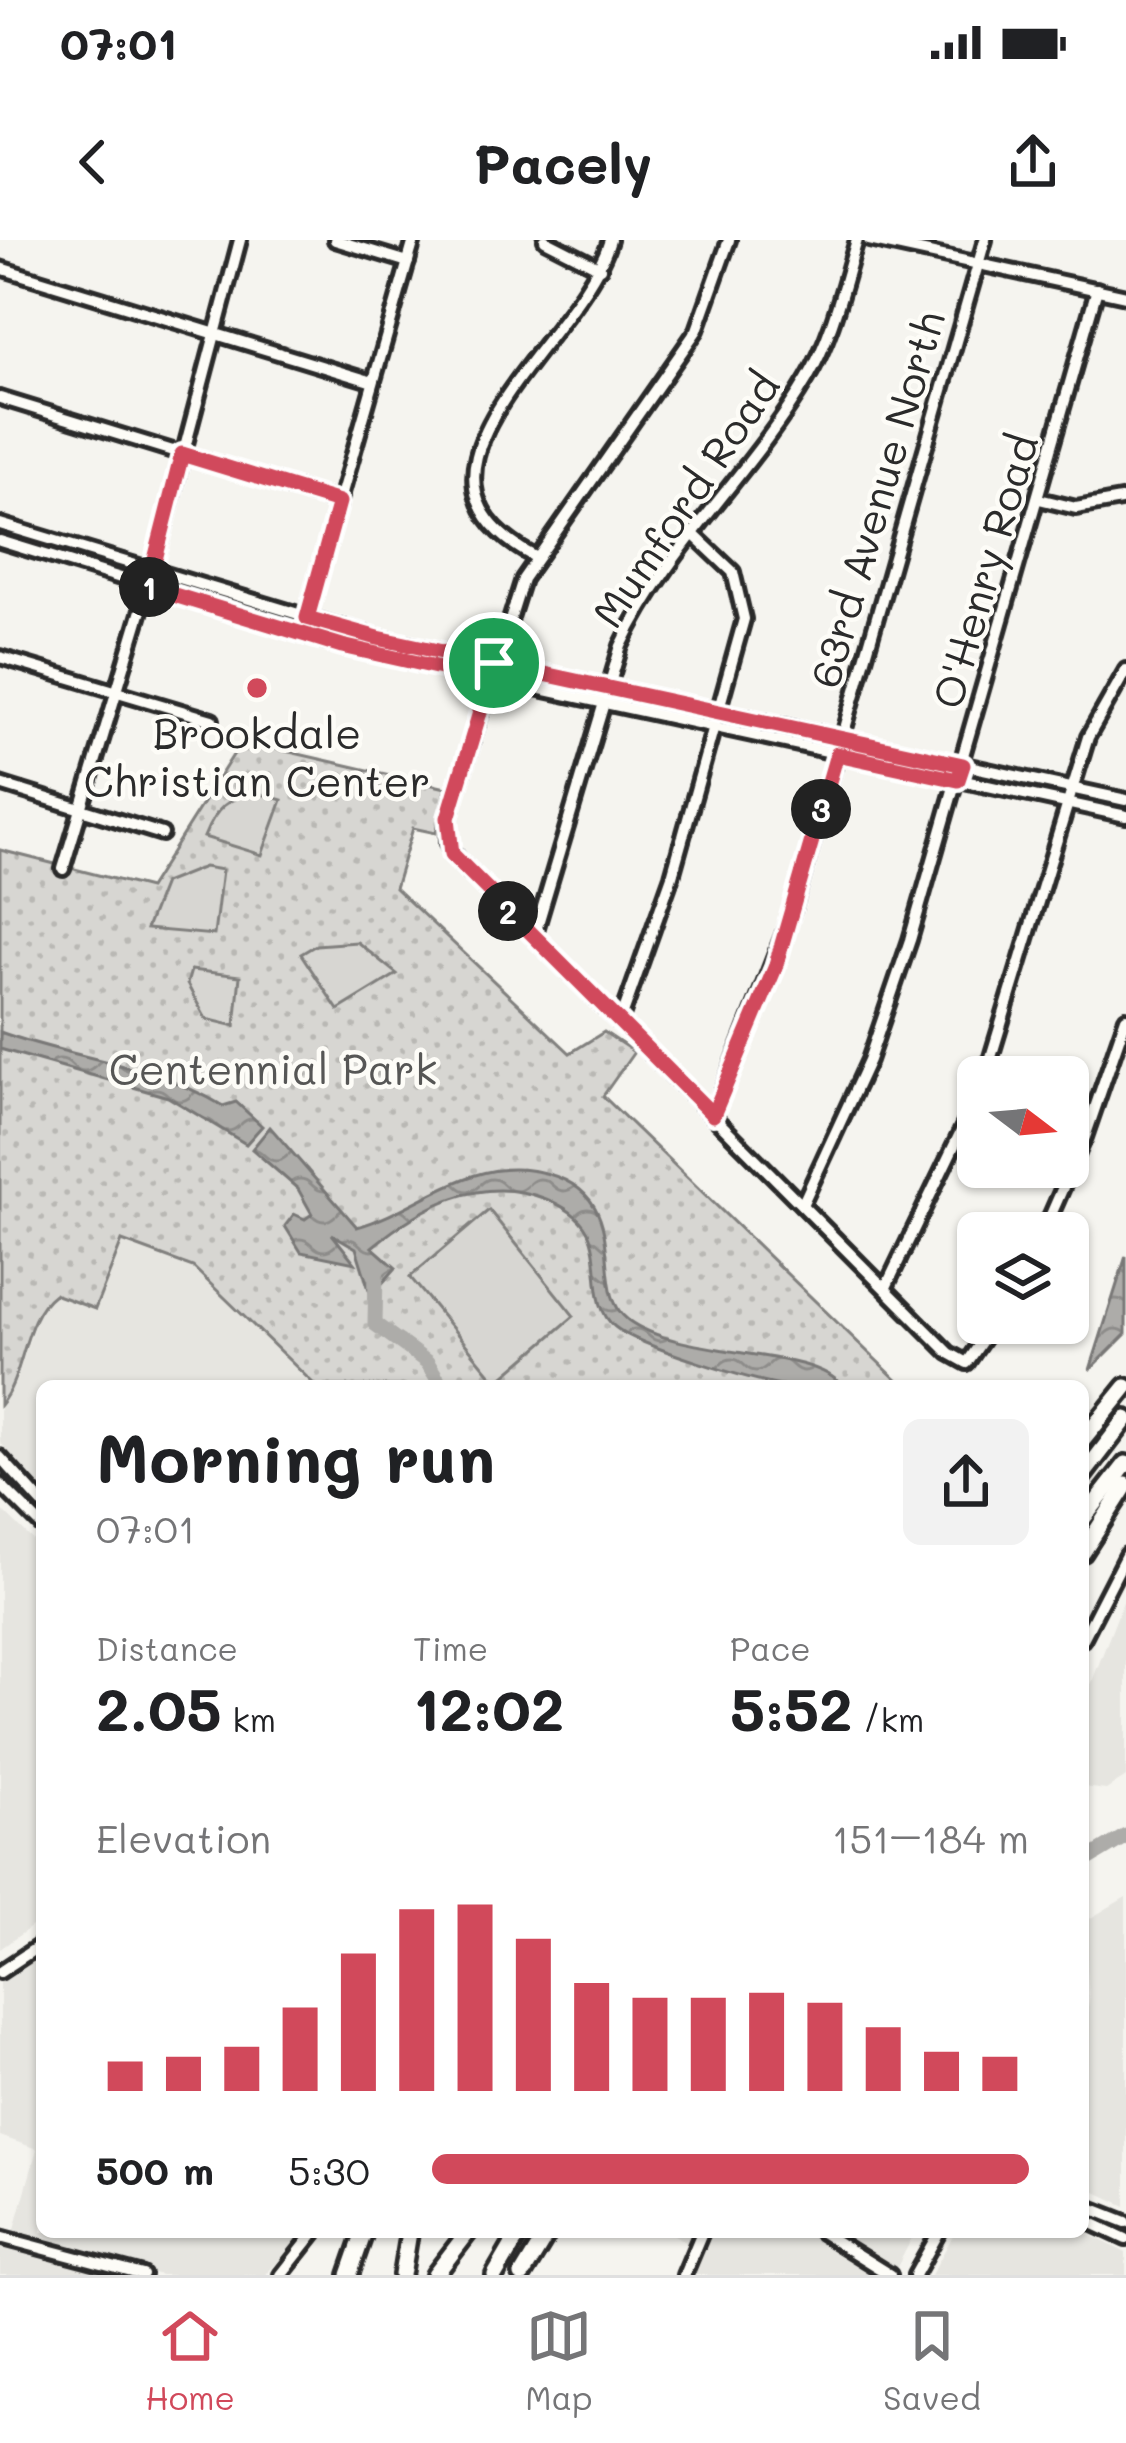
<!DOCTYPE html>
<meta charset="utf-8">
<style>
body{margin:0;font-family:Mali,sans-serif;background:#f2f2f2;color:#202124;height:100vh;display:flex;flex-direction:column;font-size:45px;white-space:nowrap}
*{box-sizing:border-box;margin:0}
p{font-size:39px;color:#757577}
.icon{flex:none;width:66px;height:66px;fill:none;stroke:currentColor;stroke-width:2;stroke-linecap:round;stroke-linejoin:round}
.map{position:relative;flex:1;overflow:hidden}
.side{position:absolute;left:36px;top:1140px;width:1053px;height:858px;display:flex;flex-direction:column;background:#fff;border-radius:18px;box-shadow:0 3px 9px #0004}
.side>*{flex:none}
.needle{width:78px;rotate:106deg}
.controls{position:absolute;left:957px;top:816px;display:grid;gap:24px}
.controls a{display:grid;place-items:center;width:132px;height:132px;border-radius:18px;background:#fff;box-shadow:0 3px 9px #0004;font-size:60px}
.pin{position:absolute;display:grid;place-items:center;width:102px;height:102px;color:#fff;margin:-51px;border:6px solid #fff;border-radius:50%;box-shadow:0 3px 12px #0007}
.km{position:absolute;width:60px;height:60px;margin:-30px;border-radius:50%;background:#222;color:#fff;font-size:33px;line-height:60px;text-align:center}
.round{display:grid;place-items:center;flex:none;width:126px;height:126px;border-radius:18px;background:#f2f2f2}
.head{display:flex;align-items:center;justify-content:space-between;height:204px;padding:0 60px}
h1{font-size:66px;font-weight:800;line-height:90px}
.figures{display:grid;grid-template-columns:repeat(3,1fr);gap:18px;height:204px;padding:12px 60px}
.figures div{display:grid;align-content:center}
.figures b{font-size:60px;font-weight:800}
.figures small{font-size:33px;font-weight:400}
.figures p{font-size:33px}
.chart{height:336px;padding:24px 60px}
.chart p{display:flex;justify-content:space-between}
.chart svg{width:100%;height:216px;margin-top:12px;stroke:#d1495b;stroke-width:6}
ul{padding:0 60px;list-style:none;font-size:39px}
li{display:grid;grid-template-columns:192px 144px 1fr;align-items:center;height:90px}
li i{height:30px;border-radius:15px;background:#d1495b}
.status{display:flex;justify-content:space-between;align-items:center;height:84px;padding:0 60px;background:#fff;direction:ltr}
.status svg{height:33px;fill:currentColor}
header{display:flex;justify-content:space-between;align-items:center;height:156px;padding:0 60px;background:#fff;font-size:54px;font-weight:800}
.tab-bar{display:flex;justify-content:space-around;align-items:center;height:168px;border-top:3px solid #e0e0e0;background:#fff;font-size:33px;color:#757577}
.tab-bar a{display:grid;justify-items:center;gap:6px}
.tab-bar .on{color:#d1495b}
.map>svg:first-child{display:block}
.built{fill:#e6e5e0}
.park{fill:url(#park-dots);stroke:#81807e;stroke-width:3}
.pitch{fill:#d7d6d2;stroke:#81807e;stroke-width:3}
.water{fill:url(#water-waves);stroke:#797877;stroke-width:3}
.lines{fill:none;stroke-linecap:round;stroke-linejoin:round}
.river{stroke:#adaca9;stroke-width:15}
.minor-casing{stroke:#2b2b2b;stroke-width:20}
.highway-casing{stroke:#2b2b2b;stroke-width:24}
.minor{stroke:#fdfcf7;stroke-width:10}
.highway{stroke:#fdfcf7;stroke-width:15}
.route-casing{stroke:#fff;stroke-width:24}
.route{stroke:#d1495b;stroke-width:15}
.poi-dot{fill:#d1495b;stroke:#fdfcf7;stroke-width:4.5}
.labels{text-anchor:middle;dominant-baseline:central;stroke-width:9;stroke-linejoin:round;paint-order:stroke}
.street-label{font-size:42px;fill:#2b2b2b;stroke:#fdfcf7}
.poi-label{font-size:42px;fill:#2b2b2b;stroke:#fdfcf7}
.park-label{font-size:42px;fill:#565655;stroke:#fdfcf7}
</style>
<div class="status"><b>07:01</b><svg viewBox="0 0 49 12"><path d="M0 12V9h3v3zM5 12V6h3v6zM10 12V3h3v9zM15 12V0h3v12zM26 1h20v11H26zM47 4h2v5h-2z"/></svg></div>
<header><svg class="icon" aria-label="back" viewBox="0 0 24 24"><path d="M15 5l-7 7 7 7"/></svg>Pacely<svg class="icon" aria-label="share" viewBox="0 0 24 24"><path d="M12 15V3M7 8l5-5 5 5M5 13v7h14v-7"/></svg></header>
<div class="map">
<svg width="1126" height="2035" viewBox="0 0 1126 2035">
<defs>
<pattern id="park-dots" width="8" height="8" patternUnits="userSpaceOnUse" patternTransform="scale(3)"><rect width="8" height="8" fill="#d7d6d2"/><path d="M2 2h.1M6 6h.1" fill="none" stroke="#b9b8b4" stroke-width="1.8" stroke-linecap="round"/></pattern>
<pattern id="water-waves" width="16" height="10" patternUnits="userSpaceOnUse" patternTransform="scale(3)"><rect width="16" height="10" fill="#adaca9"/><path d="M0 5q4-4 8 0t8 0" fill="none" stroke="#8d8c8a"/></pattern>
</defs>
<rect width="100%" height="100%" fill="#f5f4ef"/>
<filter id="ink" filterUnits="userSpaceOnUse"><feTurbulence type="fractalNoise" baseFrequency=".00833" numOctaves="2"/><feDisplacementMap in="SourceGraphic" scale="24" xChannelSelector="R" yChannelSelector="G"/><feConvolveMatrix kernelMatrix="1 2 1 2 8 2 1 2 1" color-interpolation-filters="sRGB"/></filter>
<g filter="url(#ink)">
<g class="built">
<path d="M121,1001L193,1027L316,1146H42V1252L0,1202V1165L16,1141L41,1064Z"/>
<path d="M0,1268L42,1309V1679L0,1709Z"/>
<path d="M1126,1354V1537L1106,1550L1083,1547L1088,1452Z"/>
<path d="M1126,1657V1966L1083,1946V1802L1089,1761L1084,1682Z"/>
<path d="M42,1716V1992H307L265,2035H161L13,1996L37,1909L0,1896V1742Z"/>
<path d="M1083,1991L1126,2013V2035H931L955,1992Z"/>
<path d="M670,1992H915L893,2035H695L700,2012Z"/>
<path d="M0,2002L120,2035H0Z"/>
</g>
<path class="park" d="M242,501L446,548L436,593L413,588L395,648L570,813L604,792L634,812L603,856L903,1146H316L193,1027L122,1001L95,1069L54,1054C22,1078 26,1134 0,1165V610L149,648Z"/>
<g class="pitch">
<path d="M258,553L282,560L262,615L204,597C215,569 228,556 258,553Z"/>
<path d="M204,627L222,630L214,695L146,689L164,643Z"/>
<path d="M357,702L397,734L338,770L301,714L316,705Z"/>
<path d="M191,730L240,736L235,786L206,779L187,744Z"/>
<path d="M489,970L574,1076L497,1142L410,1037Z"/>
</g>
<g class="water">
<path d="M0,792C74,819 154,824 223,866L236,862L262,886L246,904L168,857L0,809Z"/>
<path d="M270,887L357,987C419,970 466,918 536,931C641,951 585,1048 628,1080C680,1119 813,1107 842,1146C824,1146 805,1148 787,1146C756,1142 638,1106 615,1087C589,1067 602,1020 588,992C579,975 563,966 546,959C481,934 423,965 372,1007L396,1028L371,1056L356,1008L332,994L355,1023L301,1012L285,986L294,974L305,979L312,974L298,949L252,909Z"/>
<path d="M1126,1016V1094L1090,1130Z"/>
</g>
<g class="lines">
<g class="river">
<path d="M376,1032L375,1084L427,1122L442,1146"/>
<path d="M1083,1622L1126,1596"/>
</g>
<g class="minor-casing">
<g id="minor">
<path d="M335,0L408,22"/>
<path d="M545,0L600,28"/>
<path d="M729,0L697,90L523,339L448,578V603L460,622L949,1113L967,1123L994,1083"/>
<path d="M869,0L1126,56"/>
<path d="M0,28L373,142"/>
<path d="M0,158L339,262"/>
<path d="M1039,259L1076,268L1126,259"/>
<path d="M0,284L378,398L1126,560"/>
<path d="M0,301L342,406L1126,576"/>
<path d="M535,317C374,231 580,102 610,0"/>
<path d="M306,379L414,0"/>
<path d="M0,417L212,480"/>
<path d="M0,544L162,594"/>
<path d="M63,629L148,347L240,0"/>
<path d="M534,697L621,406C667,308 752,232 807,139C832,97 843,47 857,0"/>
<path d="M620,782L672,636L744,379L733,332L694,295"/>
<path d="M985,837L1088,497L1126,430"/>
<path d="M713,875L793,670L985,0"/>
<path d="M802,965L869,820L910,700L1097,49"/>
<path d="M1043,993L1085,897L1126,778"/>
<path d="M886,1047L978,856"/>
<path d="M0,1217L42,1263"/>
<path d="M0,1244L42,1286"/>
<path d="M1083,1399L1126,1315"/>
<path d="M0,1732L42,1704"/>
<path d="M1083,1965L1126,1982"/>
<path d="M1083,1979L1126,1999"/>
<path d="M821,1992L890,2035"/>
<path d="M0,1997L143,2035"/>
<path d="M281,2035L315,1992"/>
<path d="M684,2035L702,1992"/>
<path d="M915,2035L939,1992"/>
</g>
</g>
<g class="highway-casing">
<g id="highway">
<path d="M1083,1200L1126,1147"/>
<path d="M1083,1235L1126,1179"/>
<path d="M1083,1279L1126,1224"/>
<path d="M1083,1312L1126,1245"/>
<path d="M349,2035L364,1992"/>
<path d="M402,2035L409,1992"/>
<path d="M435,2035L468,1992"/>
<path d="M495,2035L520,1992"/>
<path d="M522,2035L548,1992"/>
</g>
</g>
<use href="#minor" class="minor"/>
<use href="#highway" class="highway"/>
</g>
</g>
<g class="lines" filter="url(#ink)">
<g class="route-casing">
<path id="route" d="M182,214L339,262L307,378L378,398L963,525L958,540L837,514L775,728L713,875L452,614L448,578L490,439L342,406L148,347Z"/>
</g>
<use href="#route" class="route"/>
</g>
<circle class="poi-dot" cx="257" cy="448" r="12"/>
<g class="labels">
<g class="street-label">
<text transform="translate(685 259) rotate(-56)">Mumford Road</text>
<text transform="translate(876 259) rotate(-74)">63rd Avenue North</text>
<text transform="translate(984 331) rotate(-74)">O'Henry Road</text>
</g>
<g class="poi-label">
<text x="257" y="492">Brookdale<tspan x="257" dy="48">Christian Center</tspan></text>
</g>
<g class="park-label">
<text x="273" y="828">Centennial Park</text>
</g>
</g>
</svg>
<div class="controls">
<a><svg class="needle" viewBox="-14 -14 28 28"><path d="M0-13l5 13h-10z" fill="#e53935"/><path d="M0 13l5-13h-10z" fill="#757577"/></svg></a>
<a><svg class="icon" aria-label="layers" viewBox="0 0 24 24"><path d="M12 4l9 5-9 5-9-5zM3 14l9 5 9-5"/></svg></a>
</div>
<div class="pin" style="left:494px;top:423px;background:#1e9e55"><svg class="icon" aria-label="arrive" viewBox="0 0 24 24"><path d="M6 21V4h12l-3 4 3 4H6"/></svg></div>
<b class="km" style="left:149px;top:347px">1</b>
<b class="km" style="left:508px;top:671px">2</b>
<b class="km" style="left:821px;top:569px">3</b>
<section class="side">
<div class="head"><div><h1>Morning run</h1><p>07:01</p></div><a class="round"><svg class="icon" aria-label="share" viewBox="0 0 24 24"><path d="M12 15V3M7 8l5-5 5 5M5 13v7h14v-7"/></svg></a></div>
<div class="figures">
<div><p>Distance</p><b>2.05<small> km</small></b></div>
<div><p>Time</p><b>12:02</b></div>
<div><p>Pace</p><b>5:52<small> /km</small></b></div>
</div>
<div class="chart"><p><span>Elevation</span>151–184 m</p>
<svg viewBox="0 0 160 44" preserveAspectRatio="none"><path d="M5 44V38M15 44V37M25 44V35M35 44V27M45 44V16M55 44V7M65 44V6M75 44V13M85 44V22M95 44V25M105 44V25M115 44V24M125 44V26M135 44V31M145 44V36M155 44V37"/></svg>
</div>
<ul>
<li><b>500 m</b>5:30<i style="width:100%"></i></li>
</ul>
</section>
</div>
<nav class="tab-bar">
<a class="on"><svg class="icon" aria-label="home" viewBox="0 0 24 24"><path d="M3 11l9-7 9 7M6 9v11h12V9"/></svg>Home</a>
<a><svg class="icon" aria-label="map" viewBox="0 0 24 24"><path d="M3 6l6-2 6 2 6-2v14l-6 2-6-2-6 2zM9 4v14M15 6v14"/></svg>Map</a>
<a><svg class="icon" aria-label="saved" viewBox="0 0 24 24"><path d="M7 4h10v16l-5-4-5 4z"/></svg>Saved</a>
</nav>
